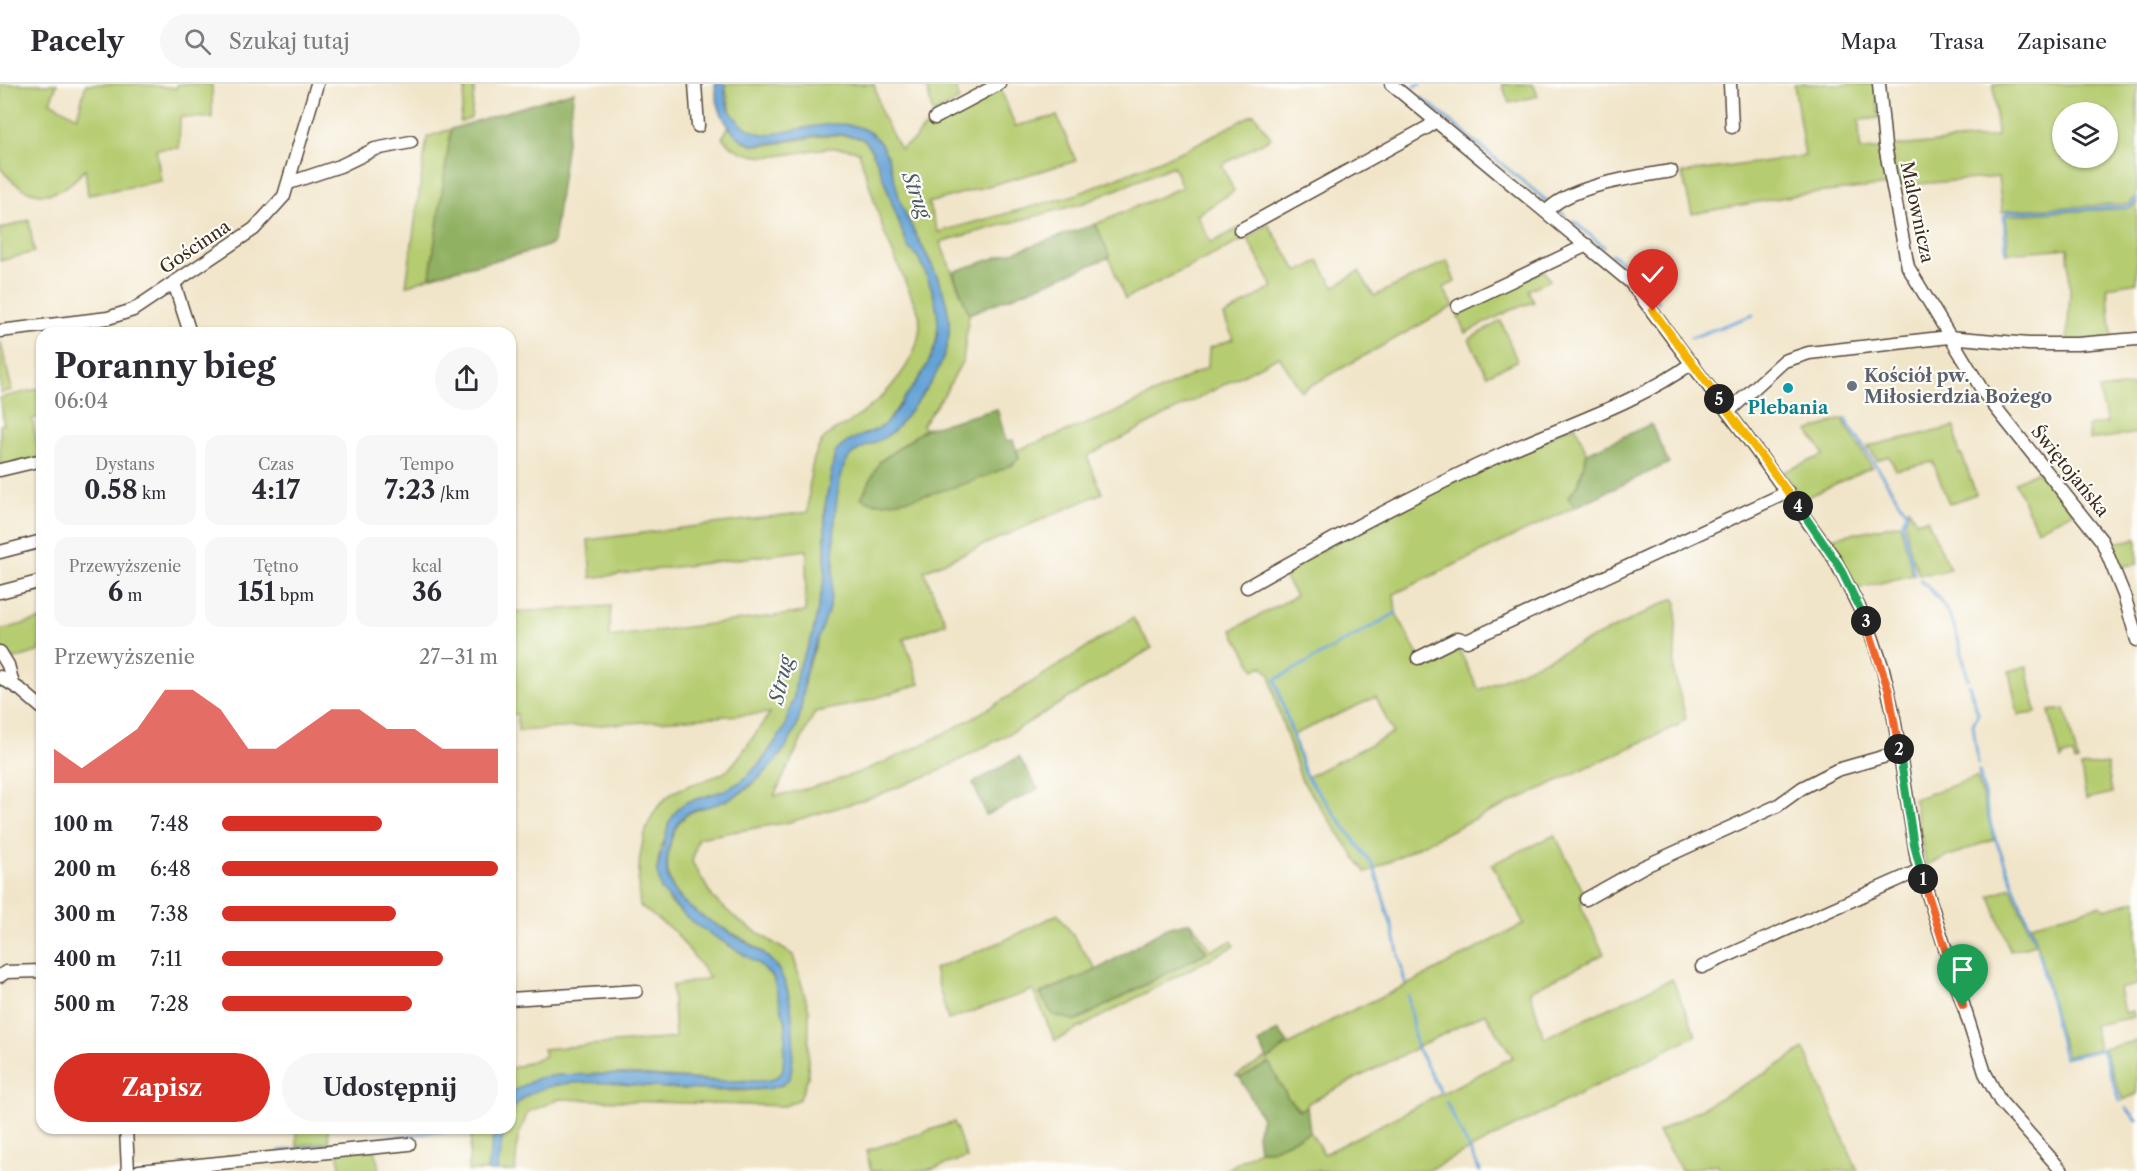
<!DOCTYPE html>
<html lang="pl">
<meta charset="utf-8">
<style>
body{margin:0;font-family:"Libre Caslon Text",serif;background:#f7f7f7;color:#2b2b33;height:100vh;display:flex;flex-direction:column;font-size:22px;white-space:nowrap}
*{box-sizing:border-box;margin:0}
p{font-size:20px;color:#7c7c81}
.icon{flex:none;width:33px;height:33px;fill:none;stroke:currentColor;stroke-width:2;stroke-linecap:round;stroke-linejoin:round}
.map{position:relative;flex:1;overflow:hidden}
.details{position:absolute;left:36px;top:243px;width:480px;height:807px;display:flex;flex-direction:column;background:#fff;border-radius:18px;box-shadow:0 2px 4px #0004}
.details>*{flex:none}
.fabs{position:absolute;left:2052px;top:18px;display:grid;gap:12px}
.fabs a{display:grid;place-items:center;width:66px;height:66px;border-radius:50%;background:#fff;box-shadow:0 2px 4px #0004;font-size:30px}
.pin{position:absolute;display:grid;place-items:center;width:51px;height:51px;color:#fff;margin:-62px -26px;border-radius:50% 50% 50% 0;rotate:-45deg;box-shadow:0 0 6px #0007}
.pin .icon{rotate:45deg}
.km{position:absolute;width:30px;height:30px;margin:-15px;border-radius:50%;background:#222;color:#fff;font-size:16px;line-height:30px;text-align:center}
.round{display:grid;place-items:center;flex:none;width:63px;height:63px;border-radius:32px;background:#f7f7f7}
.summary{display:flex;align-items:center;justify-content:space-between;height:102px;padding:0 18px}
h1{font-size:33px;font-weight:700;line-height:45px}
.figures{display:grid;grid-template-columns:repeat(3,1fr);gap:9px;height:102px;padding:6px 18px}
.figures div{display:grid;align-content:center;border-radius:15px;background:#f7f7f7;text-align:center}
.figures b{font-size:26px;font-weight:700}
.figures small{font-size:16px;font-weight:400}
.figures p{font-size:16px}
.chart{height:168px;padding:12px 18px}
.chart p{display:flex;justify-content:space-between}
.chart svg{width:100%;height:108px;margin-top:6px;fill:#d93025;opacity:.7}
.action{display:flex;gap:12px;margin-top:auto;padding:12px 18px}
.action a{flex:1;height:69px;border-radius:36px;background:#d93025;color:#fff;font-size:24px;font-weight:700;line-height:69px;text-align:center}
.action a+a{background:#f7f7f7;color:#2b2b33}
ul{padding:0 18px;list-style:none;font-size:20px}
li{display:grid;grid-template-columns:96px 72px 1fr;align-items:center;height:45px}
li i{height:15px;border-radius:8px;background:#d93025}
header{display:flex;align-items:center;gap:36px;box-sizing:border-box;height:84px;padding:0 30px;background:#fff;border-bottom:2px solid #e1e1e2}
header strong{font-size:28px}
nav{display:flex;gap:33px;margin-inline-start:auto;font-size:21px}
.search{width:420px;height:54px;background:#f7f7f7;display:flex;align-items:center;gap:15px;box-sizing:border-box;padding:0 21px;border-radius:33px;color:#7c7c81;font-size:22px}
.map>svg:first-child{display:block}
.green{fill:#b5cc70;stroke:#787b47;stroke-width:1.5;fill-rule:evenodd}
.forest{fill:#90b062;stroke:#666d40;stroke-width:1.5}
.water{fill:#65a3d7;stroke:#50667a;stroke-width:1.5}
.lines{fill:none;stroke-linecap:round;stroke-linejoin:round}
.stream{stroke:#65a3d7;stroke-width:3}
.minor-casing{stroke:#564638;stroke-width:15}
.minor{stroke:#fff;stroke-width:12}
.split-1-casing{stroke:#fff;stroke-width:12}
.split-2-casing{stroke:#fff;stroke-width:12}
.split-3-casing{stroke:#fff;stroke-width:12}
.split-4-casing{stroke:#fff;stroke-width:12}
.split-5-casing{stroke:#fff;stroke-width:12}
.split-6-casing{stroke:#fff;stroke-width:12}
.split-1{stroke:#f0652b;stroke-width:8}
.split-2{stroke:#22a559;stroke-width:8}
.split-3{stroke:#f0652b;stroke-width:8}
.split-4{stroke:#22a559;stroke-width:8}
.split-5{stroke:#f5b400;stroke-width:8}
.split-6{stroke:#f5b400;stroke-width:8}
.worship-dot{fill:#6b7280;stroke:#fdfcf7;stroke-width:2}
.culture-dot{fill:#0f9aa8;stroke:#fdfcf7;stroke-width:2}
.labels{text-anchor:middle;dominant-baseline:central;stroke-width:4.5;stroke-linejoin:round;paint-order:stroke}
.street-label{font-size:18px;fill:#3b2a1e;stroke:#fdfcf7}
.worship-label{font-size:18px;font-weight:bold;fill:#5b616d;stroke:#fdfcf7;text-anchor:start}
.culture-label{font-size:18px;font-weight:bold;fill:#0d838f;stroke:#fdfcf7}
.water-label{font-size:20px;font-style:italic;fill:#4c5a68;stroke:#fdfcf7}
</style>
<header>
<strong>Pacely</strong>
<div class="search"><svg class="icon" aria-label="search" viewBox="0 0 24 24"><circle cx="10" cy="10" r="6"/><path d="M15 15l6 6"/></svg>Szukaj tutaj</div>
<nav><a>Mapa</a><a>Trasa</a><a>Zapisane</a></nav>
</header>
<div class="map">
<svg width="2137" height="1087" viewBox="0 0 2137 1087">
<rect width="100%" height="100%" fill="#fdfcf7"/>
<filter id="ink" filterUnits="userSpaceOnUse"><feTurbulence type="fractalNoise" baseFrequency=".0167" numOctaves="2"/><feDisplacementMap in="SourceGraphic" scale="12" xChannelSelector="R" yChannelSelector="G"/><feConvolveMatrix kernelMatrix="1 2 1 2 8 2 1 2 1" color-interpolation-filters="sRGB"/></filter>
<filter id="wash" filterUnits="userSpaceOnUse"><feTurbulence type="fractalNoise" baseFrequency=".008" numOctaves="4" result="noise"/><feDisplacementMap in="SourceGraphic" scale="24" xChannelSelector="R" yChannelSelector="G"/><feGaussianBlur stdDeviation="1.35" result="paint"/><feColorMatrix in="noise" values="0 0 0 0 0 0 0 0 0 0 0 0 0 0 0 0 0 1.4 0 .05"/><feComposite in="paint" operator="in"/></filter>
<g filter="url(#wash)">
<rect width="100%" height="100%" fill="#f1e5c9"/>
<g class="green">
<path d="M1,0H57L50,18L77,33L86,0H138L176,4L178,0H212V34L180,33L179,64L156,65L161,97L88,111L85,85C57,119 28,118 0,84Z"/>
<path d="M466,0H475L471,34L460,38Z"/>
<path d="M725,0H874L882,31L900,65L914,56L924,44L1000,3L1015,42L1057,32L1076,77L928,119L938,148L1075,111L1187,65L1254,30L1271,54L1222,81L1234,107L1197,131L1211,159L1241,143L1248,154L1268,140L1298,188L1319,177L1334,203L1359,187L1374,212L1447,177L1455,198L1443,204L1454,222L1301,307L1279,272L1087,372L1102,409L924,487L946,539L904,555L920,600L860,619L815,628L774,712C907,688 1020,604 1133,534L1152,564L1014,647L939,687L873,713L790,738L698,754L692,778L713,814L739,837L793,871L809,926L808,993L800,1015L785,1022L559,1015L528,1028L518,1053L515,1087H497L503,1046L510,1044C510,1021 523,1009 545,1003C621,984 707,1021 783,1001C790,964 800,920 778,885C748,839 654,837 669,765C680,713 707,732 743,708C762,694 779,673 791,653C804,633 801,610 806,588C807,582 811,577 812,572C821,546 828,517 833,490C837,467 831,445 834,422C836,410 840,395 843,384C851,361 876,362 892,348C901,341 905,331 912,322C932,297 952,270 949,236C946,197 920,162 904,127C895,107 891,84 882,63L830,41L765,51L747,46L731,29ZM1173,82L1182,103L1096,140L1125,215L1247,154L1273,203L1224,232L1233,255L1209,264L1208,283L1112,330L1017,366L1019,374L1012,382L880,377L925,345L922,341L945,309L963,276L969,230L940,158L1084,119Z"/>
<path d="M926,0H955L959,16L933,30Z"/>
<path d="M1502,0H1533L1538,12L1509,19Z"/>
<path d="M1794,0H1875L1879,34L1859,36L1860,66L1883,65L1890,101L1797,111L1692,130L1682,89L1805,72Z"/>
<path d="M1994,0H2137V109L2130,120L2010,126L2002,128L1998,93L1896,102L1889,63L1997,52ZM2062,28H2108V74H2062Z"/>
<path d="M729,42C734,47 739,56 746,58C770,70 827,40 865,56L876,74L908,164C920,172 923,182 928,195C948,244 937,274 905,313C898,322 894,332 886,339C874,351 851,350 835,369L825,422V492L812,553L797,587L794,612L784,645L762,677L742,697L726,706L687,718L660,764L657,786L670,818L681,828L696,841L756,878L773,893L786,941L783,984L780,991L771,996L721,997L624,990L559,991L538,994L510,1009V985L545,972L543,965L675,954L672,902L710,894L676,849L640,822C636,786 639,730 674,708C689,699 709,697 725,688C736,681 760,642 770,629L518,647L517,630H510V515L511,528L611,522L609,553L805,528L807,466L591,494L588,456L808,428C809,405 809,375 823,356C830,346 841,344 850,338C884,316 926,272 919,230L884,148L859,68C816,51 762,96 722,54Z"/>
<path d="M451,45L430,193L406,202L427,53Z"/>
<path d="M2137,118V198L2107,203L2112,255L2067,257L2070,208L2068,164L2008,169L2006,131L2132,124Z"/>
<path d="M29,136L34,168L0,177V145Z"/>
<path d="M1544,186L1550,196L1528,206L1534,218L1511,226L1465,249L1456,227Z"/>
<path d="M1501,237L1517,277L1487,291L1469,255Z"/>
<path d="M0,256L12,306L0,309Z"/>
<path d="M2137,301V349L2090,356L2088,342L2107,339L2099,306Z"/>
<path d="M42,304V332L32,335L40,374L0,383V341L4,340L0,314Z"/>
<path d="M1842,335L1872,383L1803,415L1783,388L1824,371L1808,347Z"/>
<path d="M1575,341L1587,369L1578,401L1568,413L1575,423L1394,510L1396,529L1420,575L1455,558L1479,606L1617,543L1674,514L1677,519L1674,589L1686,634L1677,642L1462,741L1366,789L1301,695L1276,619L1270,590L1262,582L1255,586L1232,546L1296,512L1281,487L1387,428ZM1376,613L1393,649L1307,693L1293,651Z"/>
<path d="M1955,343L1959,371H1962L1976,410L1949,420L1933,378L1896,386L1889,372L1877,376L1868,362Z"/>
<path d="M2036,388L2042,389L2074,428L2037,446L2015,398Z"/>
<path d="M1908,424L1917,438L1927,435L1950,485L1939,489L1919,490L1911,471L1905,438Z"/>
<path d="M1900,440L1913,491L1860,504L1855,502L1830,457L1831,454Z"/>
<path d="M2137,455V480L2118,483L2112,459Z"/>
<path d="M42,535L40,567L8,577L0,564V546Z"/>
<path d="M2027,582L2036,629L2018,631L2009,587Z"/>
<path d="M2065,625L2078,677L2075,678L2073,671L2063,672L2061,676L2049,627Z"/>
<path d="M2107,680L2112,709L2086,715L2081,683Z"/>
<path d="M1977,693L1994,755L1926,781L1914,715Z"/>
<path d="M1555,751L1584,809L1581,822L1604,870L1530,907L1544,954L1672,895L1696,951L1427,1087H1224L1259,1066H1271L1310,1048L1324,1070L1513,973L1485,929L1308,1019L1307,1023L1299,1026L1288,1014L1269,979L1240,994L1236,992L1334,935L1413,898L1524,840L1492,780Z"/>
<path d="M2011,803L2035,860L2010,867L1990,812Z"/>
<path d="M2137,816V901L2119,905L2124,929L2133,927L2134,933L2094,941L2099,965L2067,972C2051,929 2046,884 2031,840L2101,821L2105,825Z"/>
<path d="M1058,830L1097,886L1040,909L1076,937L1206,869L1193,849L1191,838L1211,866L1232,857L1234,862L1055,957L1033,906L948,936L934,885L1001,858Z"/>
<path d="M2137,957V1010L2123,1016L2103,964Z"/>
<path d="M1804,965L1858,1087H1721L1717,1080L1682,1087L1658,1048L1766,989Z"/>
<path d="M954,1038L967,1074L924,1087H871L866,1067Z"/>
<path d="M296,1044H328L329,1058L297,1062Z"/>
<path d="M472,1044H495L487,1087H468Z"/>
<path d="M374,1057L379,1087H341L336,1062Z"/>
</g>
<g class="forest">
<path d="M574,7L553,160C513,175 470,180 430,193L451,45Z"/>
<path d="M1096,140L1110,173L969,230L953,188Z"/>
<path d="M997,325L1006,357L1013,356L1019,374C1003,392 904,420 879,419C872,419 867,417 861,414L880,378L925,345Z"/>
<path d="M1651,340L1669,379L1575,423L1568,413L1578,401L1587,369Z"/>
<path d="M1019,673L1038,705L986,731L973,699Z"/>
<path d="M1191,838L1193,849L1207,868L1076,937L1053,931L1040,910L1097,886L1166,844Z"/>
<path d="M1278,946L1288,959L1268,976L1259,959Z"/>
<path d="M1269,979L1288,1014L1299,1026L1307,1023L1310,1048L1271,1066H1259L1257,1050L1262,1034L1240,994Z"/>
</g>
<g class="water">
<path d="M715,0H725C723,27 740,45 765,51C795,48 841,30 869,48C893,64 893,102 904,127C919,162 946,196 949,236C951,254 944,274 936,290C932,299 899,343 891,349C875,362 850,362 843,385C830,430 837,470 831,515C827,540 813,562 806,586C802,604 804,623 797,641C785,674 752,706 720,719C708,724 694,723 685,731C673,741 668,762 667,777C660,832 752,847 778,885C795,911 796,965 790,994C776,1008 760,1005 743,1005C717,1006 690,1006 665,1004C622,1001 534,984 510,1030V1009L538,994L559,991L624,990L709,997H760L771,996L780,991L783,984L786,941L773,893L756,878L696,841L681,828L661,806L657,786L669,738L679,723L687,718L726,706L742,697L762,677L784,645L794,612L797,587L812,553L825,492V422L835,369C851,350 874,351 886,339C894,332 898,322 905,313C937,274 948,245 928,195C923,182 920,172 908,164L876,74L865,56C829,41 788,60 752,61C727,51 716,25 715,0Z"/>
<path d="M495,1044H504L497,1087H487Z"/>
</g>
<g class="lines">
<g class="stream">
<path d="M1415,2L1420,0"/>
<path d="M1422,14L1548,118"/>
<path d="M1555,124L1565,131"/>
<path d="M1573,137L1604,163"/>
<path d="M2006,169L2004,132L2008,128L2130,123L2137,114"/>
<path d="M1612,170L1639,193L1658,218"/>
<path d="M1691,254L1753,231"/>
<path d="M1845,335L1907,429L1902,439L1914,490"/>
<path d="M1920,496C1955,525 1958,553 1968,595"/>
<path d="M1396,529L1275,596L1305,690L1374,783L1394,850L1405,899"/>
<path d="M1969,601L1978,630L1973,640L1978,680"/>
<path d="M1979,687L1992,746L2036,859"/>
<path d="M2038,866L2064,974L2102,966L2120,1017"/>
<path d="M1408,912L1416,962L1440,1007"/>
<path d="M1446,1018L1480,1087"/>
<path d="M2126,1024L2137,1036"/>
<path d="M279,1067L466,1044"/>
</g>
</g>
</g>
<g filter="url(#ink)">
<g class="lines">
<g class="minor-casing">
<g id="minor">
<path d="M695,0L698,42"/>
<path d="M1391,0L1630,198L1743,348L1834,474L1868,541L1883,585L1893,628L1917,776L1985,989L2000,1017L2062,1087"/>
<path d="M1730,0L1732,43"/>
<path d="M1879,0L1885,62L1908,183L1984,309L2102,457L2124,511L2137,556"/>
<path d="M935,34L999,0"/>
<path d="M289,99L340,82L375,65L411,58"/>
<path d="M1546,128C1569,101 1637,93 1671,87"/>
<path d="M1240,146L1428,43L1435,36"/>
<path d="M174,199L190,249"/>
<path d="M1458,222L1587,161"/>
<path d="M0,247L108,234L133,226L254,145L284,112L317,0"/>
<path d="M1728,328L1784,277L1809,269L1949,253L2028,260H2077L2137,255"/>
<path d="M0,386L42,376"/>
<path d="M0,468L42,457"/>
<path d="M1247,503C1333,454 1420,407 1511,366C1572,339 1638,318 1692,279"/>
<path d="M0,508L42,497"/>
<path d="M0,568L8,581L13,600"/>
<path d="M1418,574L1458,554L1467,557L1788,408"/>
<path d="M0,593L21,606L42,624"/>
<path d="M1586,815L1643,783L1777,722L1802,704L1837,686L1900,668"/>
<path d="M1702,883L1920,786"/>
<path d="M0,892L6,888L42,887"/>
<path d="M510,915L636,907"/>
<path d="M126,1044L128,1087"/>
<path d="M139,1087L409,1060"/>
</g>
</g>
<use href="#minor" class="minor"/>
</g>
</g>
<g class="lines" filter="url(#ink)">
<g class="split-1-casing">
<path id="split-1" d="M1923,795L1963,922"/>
</g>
<g class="split-2-casing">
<path id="split-2" d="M1899,665L1914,761L1923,795"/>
</g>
<g class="split-3-casing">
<path id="split-3" d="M1866,537L1889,608L1899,665"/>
</g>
<g class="split-4-casing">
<path id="split-4" d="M1798,422L1839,482L1866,537"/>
</g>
<g class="split-5-casing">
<path id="split-5" d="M1719,315L1798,422"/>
</g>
<g class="split-6-casing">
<path id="split-6" d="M1653,227L1719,315"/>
</g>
<use href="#split-1" class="split-1"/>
<use href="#split-2" class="split-2"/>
<use href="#split-3" class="split-3"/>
<use href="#split-4" class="split-4"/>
<use href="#split-5" class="split-5"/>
<use href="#split-6" class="split-6"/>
</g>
<circle class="worship-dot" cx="1852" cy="302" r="6"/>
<circle class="culture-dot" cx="1788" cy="304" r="6"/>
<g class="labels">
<g class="street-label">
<text transform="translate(1917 128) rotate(78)">Malownicza</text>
<text transform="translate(195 163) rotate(-34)">Gościnna</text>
<text transform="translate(2070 387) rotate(51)">Świętojańska</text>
</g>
<g class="worship-label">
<text x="1864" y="292">Kościół pw.<tspan x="1864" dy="21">Miłosierdzia Bożego</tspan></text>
</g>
<g class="culture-label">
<text x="1788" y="324">Plebania</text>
</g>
<g class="water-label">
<text transform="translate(917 111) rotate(69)">Strug</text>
<text transform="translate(781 596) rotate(-77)">Strug</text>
</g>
</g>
</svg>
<div class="fabs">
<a><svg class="icon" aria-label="layers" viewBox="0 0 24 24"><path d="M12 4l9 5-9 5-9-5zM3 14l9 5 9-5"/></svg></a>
</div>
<div class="pin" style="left:1963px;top:922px;background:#1e9e55"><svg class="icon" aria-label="arrive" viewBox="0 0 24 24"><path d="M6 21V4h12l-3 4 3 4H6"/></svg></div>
<div class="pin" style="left:1653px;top:227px;background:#d93025"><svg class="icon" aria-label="check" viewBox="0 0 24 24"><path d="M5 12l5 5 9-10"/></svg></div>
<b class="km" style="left:1923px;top:795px">1</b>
<b class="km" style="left:1899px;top:665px">2</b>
<b class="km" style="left:1866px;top:537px">3</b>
<b class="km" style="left:1798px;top:422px">4</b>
<b class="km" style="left:1719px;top:315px">5</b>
<section class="details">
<div class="summary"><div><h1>Poranny bieg</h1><p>06:04</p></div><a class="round"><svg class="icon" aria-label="share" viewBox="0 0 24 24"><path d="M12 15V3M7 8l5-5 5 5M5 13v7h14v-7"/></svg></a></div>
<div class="figures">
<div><p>Dystans</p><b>0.58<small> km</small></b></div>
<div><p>Czas</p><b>4:17</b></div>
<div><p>Tempo</p><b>7:23<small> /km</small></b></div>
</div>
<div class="figures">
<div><p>Przewyższenie</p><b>6<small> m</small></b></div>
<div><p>Tętno</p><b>151<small> bpm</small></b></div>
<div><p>kcal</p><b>36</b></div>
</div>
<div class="chart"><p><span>Przewyższenie</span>27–31 m</p>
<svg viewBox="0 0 160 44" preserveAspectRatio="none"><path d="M0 44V30L10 38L20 30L30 22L40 6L50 6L60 14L70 30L80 30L90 22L100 14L110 14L120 22L130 22L140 30L150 30L160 30V44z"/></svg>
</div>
<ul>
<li><b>100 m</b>7:48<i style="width:58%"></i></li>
<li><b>200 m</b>6:48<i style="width:100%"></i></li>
<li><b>300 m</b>7:38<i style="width:63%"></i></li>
<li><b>400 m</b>7:11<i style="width:80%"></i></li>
<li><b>500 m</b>7:28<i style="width:69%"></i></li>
</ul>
<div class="action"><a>Zapisz</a><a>Udostępnij</a></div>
</section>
</div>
